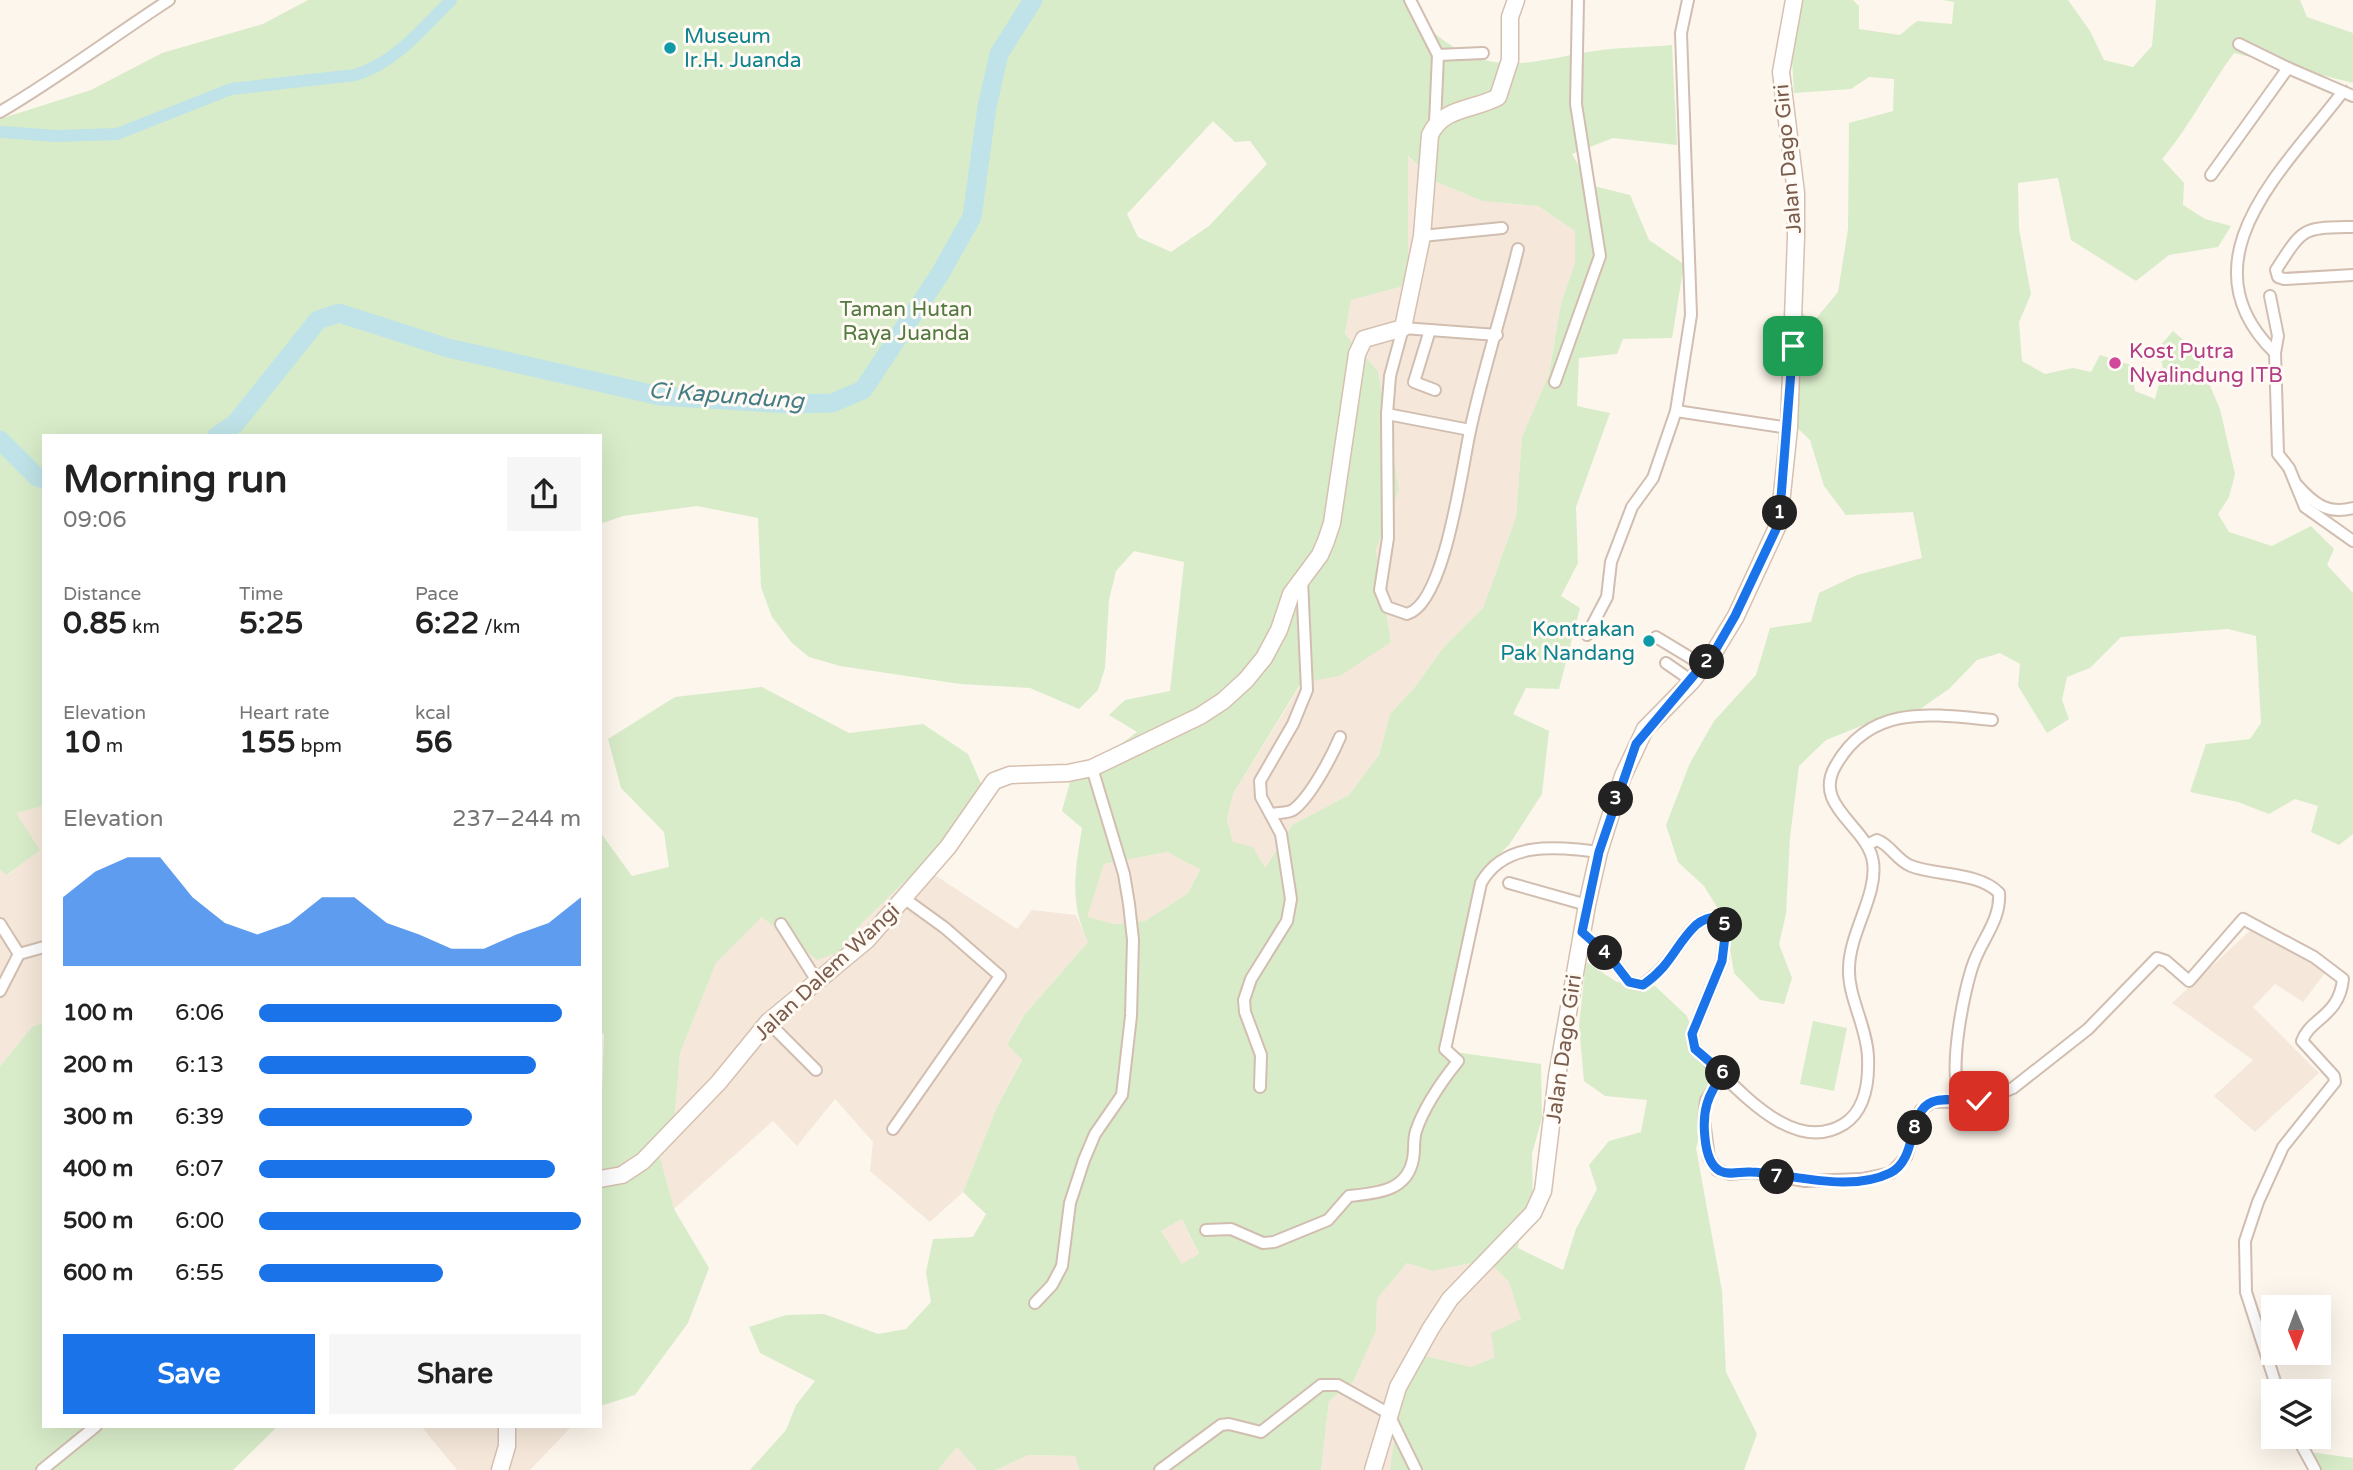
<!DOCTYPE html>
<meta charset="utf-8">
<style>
body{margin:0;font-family:"Varela Round",sans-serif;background:#f6f6f6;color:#222;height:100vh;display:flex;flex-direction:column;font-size:26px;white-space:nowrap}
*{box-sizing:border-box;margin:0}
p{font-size:23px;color:#767676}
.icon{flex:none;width:38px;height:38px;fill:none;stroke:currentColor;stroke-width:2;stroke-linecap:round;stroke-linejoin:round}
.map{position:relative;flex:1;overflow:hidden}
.side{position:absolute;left:42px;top:434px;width:560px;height:994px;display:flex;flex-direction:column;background:#fff;border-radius:0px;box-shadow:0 7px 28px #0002}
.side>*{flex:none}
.needle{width:46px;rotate:179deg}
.controls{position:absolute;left:2261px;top:1295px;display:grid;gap:14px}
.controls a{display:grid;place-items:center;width:70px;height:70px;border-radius:0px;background:#fff;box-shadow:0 7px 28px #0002;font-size:35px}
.pin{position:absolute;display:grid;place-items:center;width:60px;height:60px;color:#fff;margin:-30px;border-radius:14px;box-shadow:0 4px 10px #0006}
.km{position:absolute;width:35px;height:35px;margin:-18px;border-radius:50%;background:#222;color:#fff;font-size:19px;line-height:35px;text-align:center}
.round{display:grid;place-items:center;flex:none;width:74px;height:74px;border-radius:0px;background:#f6f6f6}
.summary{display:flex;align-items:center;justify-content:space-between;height:119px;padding:0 21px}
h1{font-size:38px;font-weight:700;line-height:52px}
.stats{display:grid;grid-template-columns:repeat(3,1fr);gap:10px;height:119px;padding:7px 21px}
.stats div{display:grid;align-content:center}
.stats b{font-size:30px;font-weight:700}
.stats small{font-size:19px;font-weight:400}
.stats p{font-size:19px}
.chart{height:196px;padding:14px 21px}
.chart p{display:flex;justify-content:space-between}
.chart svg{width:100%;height:126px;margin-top:7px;fill:#1a73e8;opacity:.7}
.cta{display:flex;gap:14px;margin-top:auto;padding:14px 21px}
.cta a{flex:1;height:80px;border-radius:0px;background:#1a73e8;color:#fff;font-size:28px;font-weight:700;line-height:80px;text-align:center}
.cta a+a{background:#f6f6f6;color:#222}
ul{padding:0 21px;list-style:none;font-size:23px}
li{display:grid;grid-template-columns:112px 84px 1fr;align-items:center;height:52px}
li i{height:18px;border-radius:9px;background:#1a73e8}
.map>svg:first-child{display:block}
.residential{fill:#f5e8da}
.green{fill:#d8ecc9;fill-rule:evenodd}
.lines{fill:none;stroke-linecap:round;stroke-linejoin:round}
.canal{stroke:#bfe3e8;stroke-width:12}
.river{stroke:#bfe3e8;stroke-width:19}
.street-tunnel{stroke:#dcd0c4;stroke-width:10;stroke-dasharray:10 5;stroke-linecap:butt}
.street-casing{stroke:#d1beb0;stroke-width:14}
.secondary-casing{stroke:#d6c0b0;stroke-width:19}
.street{stroke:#fff;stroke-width:10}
.secondary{stroke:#fff;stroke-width:16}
.route-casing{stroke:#fff;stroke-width:14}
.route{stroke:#1a73e8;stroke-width:9}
.culture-dot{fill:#0f9aa8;stroke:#fffaf3;stroke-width:2.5}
.hotel-dot{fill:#d1479c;stroke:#fffaf3;stroke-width:2.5}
.labels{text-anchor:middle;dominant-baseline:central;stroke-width:6;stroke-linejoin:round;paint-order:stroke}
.culture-label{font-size:21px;fill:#0d838f;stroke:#fffaf3;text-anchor:start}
.street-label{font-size:21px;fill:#7a5c4d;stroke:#fffaf3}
.park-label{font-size:21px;fill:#537a41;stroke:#fffaf3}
.hotel-label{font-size:21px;fill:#b23c85;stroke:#fffaf3;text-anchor:start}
.water-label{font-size:23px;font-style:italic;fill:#437c86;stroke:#fffaf3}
</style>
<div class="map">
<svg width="2353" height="1470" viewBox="0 0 2353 1470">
<rect width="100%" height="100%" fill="#fdf6ec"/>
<g class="residential">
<path d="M1407,156L1434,181L1482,201L1538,206L1575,231V263L1561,303L1549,374L1522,437L1516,517L1483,608L1443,648L1414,688L1390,714L1379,755L1349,795L1292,825L1264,869L1233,842L1227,819L1233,794L1302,683L1391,641L1376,550L1399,489L1378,371L1345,334L1351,300L1408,285Z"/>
<path d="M44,806V1022L32,1027L0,1066V870L8,875L39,850L15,813Z"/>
<path d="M1167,852L1200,868L1188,893L1145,921L1115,924L1086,918L1104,864Z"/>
<path d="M921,866L1017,929L1032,910L1076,915L1088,942L1025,1014L1007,1043L1022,1059L997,1107L963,1192L930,1222L870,1171L873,1142L835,1099L797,1146L773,1121L674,1209L657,1149L674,1125L680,1053L716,963L762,917L839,952L862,923Z"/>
<path d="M2254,927L2328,969L2303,1002L2275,984L2253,1007L2319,1073L2255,1132L2214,1096L2253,1060L2172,1003Z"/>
<path d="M1182,1219L1199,1255L1182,1265L1161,1231Z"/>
<path d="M1477,1262L1492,1265L1509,1282L1518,1302L1521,1319L1495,1357L1471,1367L1425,1356L1390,1470H1321L1329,1401L1353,1382L1376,1331L1377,1299L1407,1263L1432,1271Z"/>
<path d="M421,1426H572L530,1470H457Z"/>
<path d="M957,1447L977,1470H938Z"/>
<path d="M1028,1455L1075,1456L1079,1470H996Z"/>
</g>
<g class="green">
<path d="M308,0H1416C1419,19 1431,32 1446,42C1501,80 1543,57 1602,50C1625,47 1649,47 1672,45L1677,145L1613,138L1572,154L1590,185L1630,195L1649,240L1684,264L1672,338L1623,339L1617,354L1579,358L1577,406L1610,413L1576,507L1578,563L1561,596L1580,608L1559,689L1526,688L1513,714L1549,731L1542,794L1509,845L1487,866L1440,1050L1541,1064L1542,1118L1532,1154L1533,1203L1521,1226L1518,1248L1563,1270L1576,1229L1597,1189L1589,1165L1609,1141L1641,1132L1647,1100L1605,1096L1584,1081L1579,1026L1586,962L1617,982L1654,985L1687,1016L1714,1091L1696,1148L1722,1291L1726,1372L1757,1434L1744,1470H1390L1401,1393L1425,1356L1471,1367L1495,1357L1491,1333L1521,1319L1509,1282L1492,1265L1477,1262L1432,1271L1407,1263L1377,1299L1376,1331L1353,1382L1329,1401L1321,1470H1079L1075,1456L1028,1455L996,1470H977L957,1447L938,1470H750L786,1430L796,1405L815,1381L760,1353L749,1327L786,1315L824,1314L878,1334L906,1329L931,1302L926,1272L933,1239L973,1237L986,1214L963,1192L997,1107L1022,1060L1007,1044L1025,1014L1088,942C1069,901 1075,872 1082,828L1062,811L1070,782L1137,732L1109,715L1125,700L1170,691L1184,562L1134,551L1116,571L1109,600L1105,668L1098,690L1079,709L1030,688L960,684L840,666L809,657L792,643L772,617L761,587L758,518L697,506L623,516L600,524V436H44V806L16,813L40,850L7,875L0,870V119L91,90L162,53L263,24ZM1213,121L1235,142L1250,141L1267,164L1209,226L1171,252L1138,237L1127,214ZM1408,156L1434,181L1482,201L1538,206L1575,231V263L1561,303L1549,374L1522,437L1516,517L1483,608L1443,648L1414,688L1390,714L1379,755L1349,795L1292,825L1265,868L1253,847L1233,842L1227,819L1233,794L1301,683L1340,676L1391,642L1376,550L1399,489L1378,371L1345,334L1351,300L1408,285ZM1167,852L1200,869L1188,893L1145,921L1115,924L1087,917L1104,864ZM1182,1219L1199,1254L1182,1264L1161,1231Z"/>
<path d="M1803,0H1853L1859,6V29L1900,35L1917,21L1952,24L1954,2L1943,0H2068L2090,31L2104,60L2133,67L2152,46L2156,0H2300L2307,17L2353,33V83L2234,53C2208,88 2190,126 2162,159L2184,183L2183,205L2205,219L2231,226L2218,247L2169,255L2136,281L2071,240L2058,178L2018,183L2019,229L2031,294L2019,322L2022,361L2045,374L2073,368L2091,372L2100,355L2131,365L2135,391L2155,399L2163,368L2158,348L2173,331L2194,349L2220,409L2235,474L2229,497L2218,514L2229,532L2272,546L2311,526L2334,549L2327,565L2353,593V834L2339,845L2311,832L2318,806L2295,799L2269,814L2238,802L2190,792L2206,744L2250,739L2261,723L2256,636L2228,629L2121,637L2090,668L2067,677L2062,700L2069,719L2047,733L2018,686L2020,664L2000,653L1977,660L1949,689L1910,716L1861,726L1826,740L1799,766L1790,837L1786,914L1779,944L1792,978L1784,1004L1760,1000L1734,973L1725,920L1704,886L1678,862L1666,825L1690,763L1714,721L1756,675L1770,628L1811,622L1819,593L1857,575L1922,558L1913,512L1846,515L1824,486L1810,440L1791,422L1796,309L1814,321L1838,292L1848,229L1849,123L1893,111L1894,79L1869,77L1851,89L1794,93L1791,42Z"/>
<path d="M762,687L849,733L923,724L968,754L983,788L952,836L862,923L839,952L817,960L762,917L716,963L680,1053L674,1125L658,1150L674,1209L709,1268L688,1323L635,1395L600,1406V1142L604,1034L600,1033V832L632,876L669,867L664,832L621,788L608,739L675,697Z"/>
<path d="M1813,1021L1847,1028L1834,1091L1800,1084Z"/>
<path d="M44,1022V1426H278L233,1470H0V1066L32,1027Z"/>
<path d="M2303,1451L2353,1458V1470H2314Z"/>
</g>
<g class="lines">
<path class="canal" d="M3,132L56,136L117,134L231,89L355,75C395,63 422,29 451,0"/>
<g class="river">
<path d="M217,436L235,424L318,320L339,313L448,348L660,396L790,404L832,403L863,390L940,274L972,217L987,107L999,54L1033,0"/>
<path d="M0,440L37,477L44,479"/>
</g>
<path class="street-tunnel" d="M2341,94L2353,86"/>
<g class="street-casing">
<g id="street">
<path d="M1410,0L1438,55L1435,123"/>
<path d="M2239,44L2288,68"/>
<path d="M1438,55L1483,53"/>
<path d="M0,112C58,78 112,37 169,0"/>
<path d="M2211,175L2288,68L2353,96"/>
<path d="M2353,227C2303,228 2304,226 2276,270L2278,277L2284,279L2353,275"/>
<path d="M1422,236L1502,228"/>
<path d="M2270,296L2278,336L2275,353L2278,454L2289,468L2305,507L2353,541"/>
<path d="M1430,330L1414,382L1435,390"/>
<path d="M2275,353C2181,261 2283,170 2341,94"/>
<path d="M1555,382L1600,256L1576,104L1578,0"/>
<path d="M1676,411L1789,428"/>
<path d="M1387,414L1388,538L1380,590L1387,607L1407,614C1445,604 1462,467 1470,431C1483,370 1503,310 1518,249"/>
<path d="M1470,430L1387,414L1390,376L1403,328L1497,335"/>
<path d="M2297,485C2313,503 2327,515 2353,508"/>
<path d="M1587,635L1607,597L1611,562L1632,507L1653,478L1676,411L1691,315L1681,33L1688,0"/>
<path d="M1656,637L1704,666"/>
<path d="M1666,663L1692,681"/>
<path d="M1271,814C1278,813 1288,813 1293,810C1310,798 1332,756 1340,737"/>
<path d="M1867,845L1877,840C1891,845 1896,860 1911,866C1937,876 1979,872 1999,893C2001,919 1983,938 1974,962C1964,988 1946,1078 1962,1099"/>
<path d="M1509,883L1587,905"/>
<path d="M0,924L19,954L0,991"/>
<path d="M781,924L817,981"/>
<path d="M1582,932L1609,956L1629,982L1642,985C1672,965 1675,945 1696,925C1702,920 1711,917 1718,917L1726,927L1722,961L1692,1034L1695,1049C1733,1081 1790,1158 1844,1124C1866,1110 1869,1081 1868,1057C1867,1027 1848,997 1849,969C1849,933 1878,895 1873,862C1868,826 1811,806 1836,765C1871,704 1931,714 1992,720"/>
<path d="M19,954L44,947"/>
<path d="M768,1022L816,1070"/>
<path d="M1724,1074L1706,1100L1704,1120L1709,1158L1717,1170L1730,1174L1751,1172L1805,1181L1862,1179L1891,1173L1906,1157L1921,1110L1932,1102L1979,1101L2013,1088L2088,1029L2157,958L2166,961L2189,981L2243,919L2314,957L2343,979C2339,1017 2310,1018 2302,1041L2334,1076L2335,1082L2283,1147L2258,1202L2245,1241L2246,1292L2278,1391"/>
<path d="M1260,1087L1261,1055L1245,1012L1244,1000L1251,979L1287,921L1291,899L1281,834L1261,797L1260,781L1293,724L1307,690L1302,580"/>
<path d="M893,1129L1000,976L945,928L905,899"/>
<path d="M1206,1230L1231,1229L1263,1243L1274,1242L1328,1220L1349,1196C1376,1193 1407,1192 1413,1159C1415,1150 1413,1140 1416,1131C1424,1107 1442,1081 1458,1061L1445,1049L1446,1045L1481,883C1505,840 1557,847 1599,852"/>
<path d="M1035,1303L1052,1285L1062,1266L1070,1203L1084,1160L1095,1134L1122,1095L1131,1016L1133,940L1129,904L1124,874L1092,768"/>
<path d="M2297,1437L2315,1470"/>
<path d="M42,1470L96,1426"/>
<path d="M1160,1470L1221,1425L1229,1424L1261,1432L1321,1385H1338L1388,1413L1416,1470"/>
</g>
</g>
<g class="secondary-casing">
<g id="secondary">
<path d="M600,1179L622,1175L643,1161L719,1082L768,1022L867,940L948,847L994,781L1010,775L1068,773L1092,768L1200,716L1223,701L1246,680L1264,658L1279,630L1291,594L1320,555L1326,541L1332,523L1357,354L1364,339L1403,328L1422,236L1430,135C1442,107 1475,110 1498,97L1510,60V17L1516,0"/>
<path d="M500,1470L507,1446V1426"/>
<path d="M1373,1470L1398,1387L1431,1328L1450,1299L1533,1213L1543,1191L1557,1076L1587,905L1599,852L1623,776L1645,729L1692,681L1716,649L1736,616L1779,523L1789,428L1796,237V193L1781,72L1794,0"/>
</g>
</g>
<use href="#street" class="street"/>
<use href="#secondary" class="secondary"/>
</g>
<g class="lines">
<g class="route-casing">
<path id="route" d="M1793,346L1779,523L1735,616L1716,649L1636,744L1599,852L1582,932L1609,956L1629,982L1643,985C1672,965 1675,945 1696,925C1702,920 1711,917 1718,917L1726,928L1722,961L1692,1034L1695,1049L1724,1074C1707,1094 1702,1112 1705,1138C1706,1149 1709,1165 1720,1171C1731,1176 1740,1171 1751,1172C1793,1174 1849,1193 1890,1173C1918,1160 1907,1112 1932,1102C1947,1096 1964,1103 1979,1101"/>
</g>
<use href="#route" class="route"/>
</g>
<g class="culture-dot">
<circle cx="670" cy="48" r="7"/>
<circle cx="1649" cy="641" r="7"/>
</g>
<circle class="hotel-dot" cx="2115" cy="363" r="7"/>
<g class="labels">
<g class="culture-label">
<text x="684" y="36">Museum<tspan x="684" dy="24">Ir.H. Juanda</tspan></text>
<text x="1635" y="629" text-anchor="end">Kontrakan<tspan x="1635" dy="24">Pak Nandang</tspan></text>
</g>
<g class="street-label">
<text transform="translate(1788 159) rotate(-95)">Jalan Dago Giri</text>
<text transform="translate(827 972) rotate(-43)">Jalan Dalem Wangi</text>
<text transform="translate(1564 1049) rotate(-82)">Jalan Dago Giri</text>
</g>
<g class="park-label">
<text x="906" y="309">Taman Hutan<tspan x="906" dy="24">Raya Juanda</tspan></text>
</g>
<g class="hotel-label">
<text x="2129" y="351">Kost Putra<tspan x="2129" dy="24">Nyalindung ITB</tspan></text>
</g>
<g class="water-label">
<text transform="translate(726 396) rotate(4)">Ci Kapundung</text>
</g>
</g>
</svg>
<div class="controls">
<a><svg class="needle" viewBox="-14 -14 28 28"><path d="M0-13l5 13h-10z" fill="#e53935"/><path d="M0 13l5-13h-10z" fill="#767676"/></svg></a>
<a><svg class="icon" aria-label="layers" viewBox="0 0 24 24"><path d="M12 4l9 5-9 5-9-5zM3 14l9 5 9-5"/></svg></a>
</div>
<div class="pin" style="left:1793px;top:346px;background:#1e9e55"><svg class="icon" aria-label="arrive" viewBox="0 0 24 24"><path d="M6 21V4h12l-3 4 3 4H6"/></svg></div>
<div class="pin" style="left:1979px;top:1101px;background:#d93025"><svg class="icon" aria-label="check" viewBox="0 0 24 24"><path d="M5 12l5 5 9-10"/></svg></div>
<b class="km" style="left:1780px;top:513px">1</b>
<b class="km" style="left:1707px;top:662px">2</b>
<b class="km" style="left:1616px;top:799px">3</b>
<b class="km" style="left:1605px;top:953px">4</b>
<b class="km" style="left:1725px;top:925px">5</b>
<b class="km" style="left:1723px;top:1073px">6</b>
<b class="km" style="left:1777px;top:1177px">7</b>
<b class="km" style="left:1915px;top:1128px">8</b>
<section class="side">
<div class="summary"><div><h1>Morning run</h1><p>09:06</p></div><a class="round"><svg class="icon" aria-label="share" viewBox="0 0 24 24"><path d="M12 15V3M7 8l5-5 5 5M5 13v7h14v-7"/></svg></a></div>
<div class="stats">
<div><p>Distance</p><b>0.85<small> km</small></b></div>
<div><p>Time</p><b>5:25</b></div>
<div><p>Pace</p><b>6:22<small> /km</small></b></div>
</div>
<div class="stats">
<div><p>Elevation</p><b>10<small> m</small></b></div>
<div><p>Heart rate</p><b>155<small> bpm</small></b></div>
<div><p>kcal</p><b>56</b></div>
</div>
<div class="chart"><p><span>Elevation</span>237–244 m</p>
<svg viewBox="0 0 160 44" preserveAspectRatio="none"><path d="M0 44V20L10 11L20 6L30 6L40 20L50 29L60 33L70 29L80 20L90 20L100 29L110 33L120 38L130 38L140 33L150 29L160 20V44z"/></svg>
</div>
<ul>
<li><b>100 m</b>6:06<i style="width:94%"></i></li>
<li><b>200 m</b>6:13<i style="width:86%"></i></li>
<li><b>300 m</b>6:39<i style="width:66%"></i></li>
<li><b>400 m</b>6:07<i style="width:92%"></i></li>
<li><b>500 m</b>6:00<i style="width:100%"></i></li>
<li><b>600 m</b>6:55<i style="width:57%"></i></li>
</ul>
<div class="cta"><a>Save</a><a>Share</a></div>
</section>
</div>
